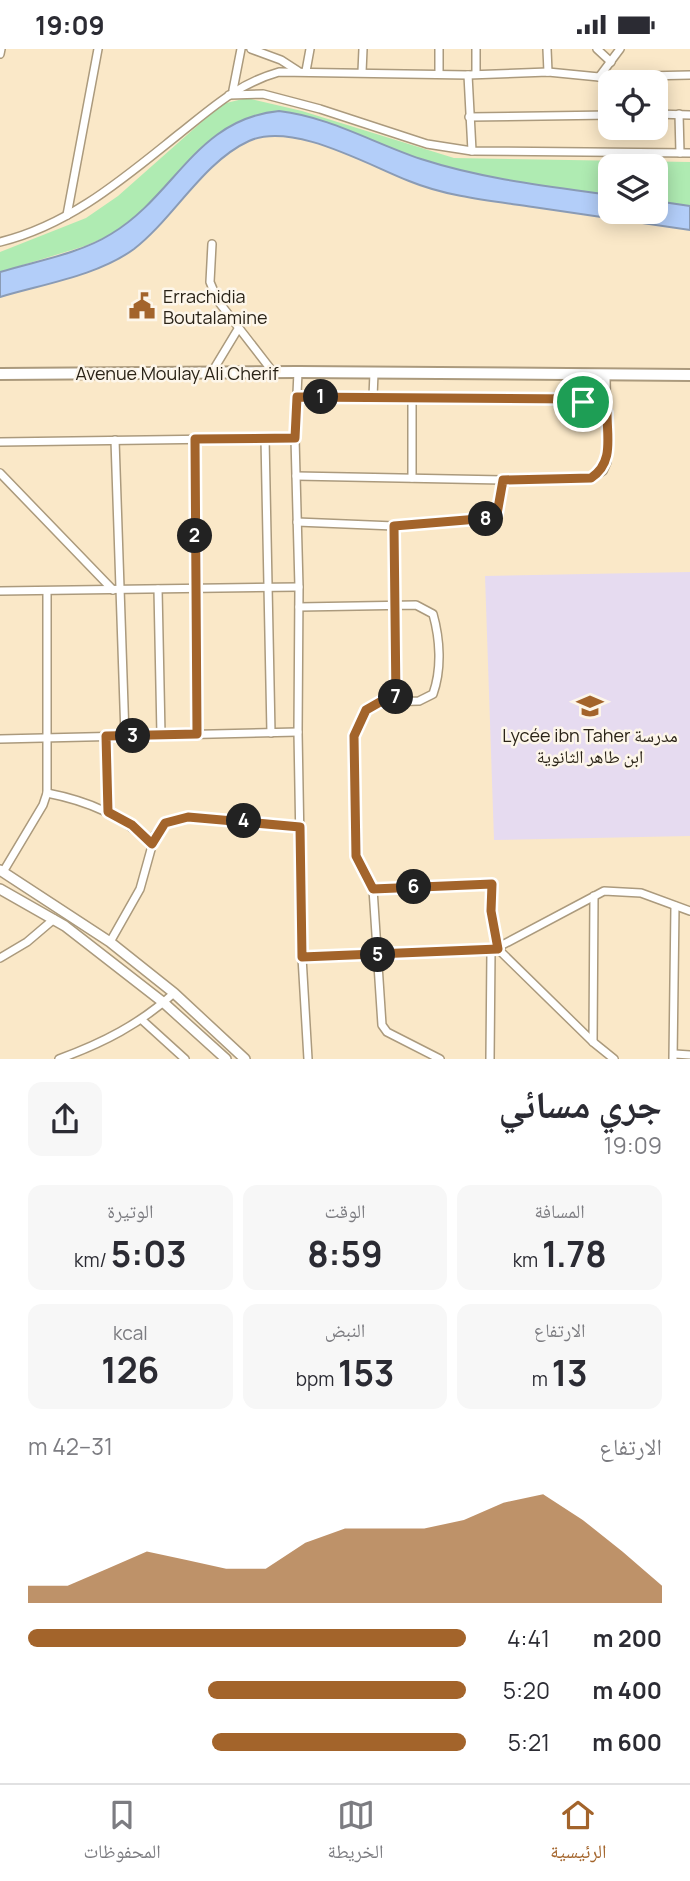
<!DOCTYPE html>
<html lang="ar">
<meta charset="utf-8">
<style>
body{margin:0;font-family:Manrope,"Noto Naskh Arabic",sans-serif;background:#f7f7f7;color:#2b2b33;direction:rtl;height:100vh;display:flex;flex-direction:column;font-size:26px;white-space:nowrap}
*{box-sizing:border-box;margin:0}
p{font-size:23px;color:#7c7c81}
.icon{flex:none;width:38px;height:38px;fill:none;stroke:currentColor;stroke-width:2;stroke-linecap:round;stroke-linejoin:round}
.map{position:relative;height:1010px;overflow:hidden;direction:ltr}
.side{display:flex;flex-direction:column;background:#fff;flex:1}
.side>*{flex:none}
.fabs{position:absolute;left:598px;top:21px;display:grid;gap:14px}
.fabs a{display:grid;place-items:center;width:70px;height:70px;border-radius:14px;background:#fff;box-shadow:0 4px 18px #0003;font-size:35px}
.pin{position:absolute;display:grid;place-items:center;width:60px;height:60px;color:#fff;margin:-30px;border:4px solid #fff;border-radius:50%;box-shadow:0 2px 7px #0007}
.km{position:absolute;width:35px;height:35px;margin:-18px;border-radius:50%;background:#222;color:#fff;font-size:19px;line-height:35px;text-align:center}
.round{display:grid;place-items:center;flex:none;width:74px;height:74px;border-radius:14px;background:#f7f7f7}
.head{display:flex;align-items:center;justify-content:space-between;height:119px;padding:0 28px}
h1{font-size:38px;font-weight:700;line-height:52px}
.stats{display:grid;grid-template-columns:repeat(3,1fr);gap:10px;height:119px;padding:7px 28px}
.stats div{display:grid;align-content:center;border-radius:14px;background:#f7f7f7;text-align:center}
.stats b{font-size:35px;font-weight:700}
.stats small{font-size:19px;font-weight:400}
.stats p{font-size:19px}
.chart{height:196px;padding:14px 28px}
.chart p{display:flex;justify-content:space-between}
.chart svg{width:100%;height:126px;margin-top:7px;fill:#a3642b;opacity:.7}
ul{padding:0 28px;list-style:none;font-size:23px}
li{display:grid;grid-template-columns:112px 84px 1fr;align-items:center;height:52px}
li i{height:18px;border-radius:9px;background:#a3642b}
.status{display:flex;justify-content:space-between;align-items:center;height:49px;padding:0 35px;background:#fff;direction:ltr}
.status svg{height:19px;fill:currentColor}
.tab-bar{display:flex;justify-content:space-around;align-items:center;height:98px;border-top:2px solid #e1e1e2;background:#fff;font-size:19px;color:#7c7c81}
.tab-bar a{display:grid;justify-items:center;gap:4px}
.tab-bar .active{color:#a3642b}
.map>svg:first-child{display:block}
.education{fill:#e6dbf0}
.green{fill:#afebb2}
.water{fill:#b3cef9;stroke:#8a9bb5;stroke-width:2}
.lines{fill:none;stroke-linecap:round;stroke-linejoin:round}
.minor-casing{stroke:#ab9a7d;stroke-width:10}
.tertiary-casing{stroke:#ab9a7d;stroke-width:12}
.primary-casing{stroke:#ab9a7d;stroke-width:14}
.minor{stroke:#fff;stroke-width:7}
.tertiary{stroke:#fff;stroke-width:9}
.primary{stroke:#fff;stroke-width:10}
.route-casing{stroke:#fff;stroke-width:14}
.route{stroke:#a3642b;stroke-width:9}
.labels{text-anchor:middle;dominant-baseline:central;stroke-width:5;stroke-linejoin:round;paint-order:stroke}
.poi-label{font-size:18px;fill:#2a2317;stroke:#fdf6ea;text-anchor:start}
.street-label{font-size:18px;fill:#2a2317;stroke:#fdf6ea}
</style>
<div class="status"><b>19:09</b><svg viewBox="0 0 49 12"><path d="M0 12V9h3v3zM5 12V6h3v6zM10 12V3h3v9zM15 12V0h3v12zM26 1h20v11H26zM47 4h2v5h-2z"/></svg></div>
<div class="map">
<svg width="690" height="1010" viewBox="0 0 690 1010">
<rect width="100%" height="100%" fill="#fae8c8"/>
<path class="education" d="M690,523V787L494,791L485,527Z"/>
<path class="green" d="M247,49L302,62L454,109L690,113V157L656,152V117H611V146C546,137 483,130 421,110C373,94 330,68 279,62L110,186L85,197L0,223V203L86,169L118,147L222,55Z"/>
<path class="water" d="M279,62C330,68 373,94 421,110C483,130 546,137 611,146V163H656V152L690,157V181C638,173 585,166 533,158C492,152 448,148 409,132C368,116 292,72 249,92C203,113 174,169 134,200C97,227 43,235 0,248V223C36,212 79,205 111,185C175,147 196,70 279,62Z"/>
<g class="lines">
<g class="minor-casing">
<g id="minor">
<path d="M251,0L281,11L298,22"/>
<path d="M547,0L548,23"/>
<path d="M597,0L611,13"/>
<path d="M0,5L1,0"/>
<path d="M306,22L310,0"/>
<path d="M362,23L363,0"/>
<path d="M439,24V0"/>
<path d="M476,25V0"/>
<path d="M468,26L472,102"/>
<path d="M599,28L620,0"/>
<path d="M233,41L241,0"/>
<path d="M229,46L263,45L320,60L427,95L472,102L690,104"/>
<path d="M656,65L690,66"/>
<path d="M679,65L680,104"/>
<path d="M469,68L611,66"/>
<path d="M67,166L98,0"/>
<path d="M0,193C70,176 124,129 179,85C212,59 237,35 279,23L468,26L548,23L599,28L690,26"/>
<path d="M212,195L210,233L218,252L273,323"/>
<path d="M212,323L238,280"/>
<path d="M298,323L295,389L299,538L298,683L302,908L308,1010"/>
<path d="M297,348H373L374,324"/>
<path d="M373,348L577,350L607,364"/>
<path d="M265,389L271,684"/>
<path d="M195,390L197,685"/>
<path d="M115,391L125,687"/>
<path d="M0,393L295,389"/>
<path d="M0,424L113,541"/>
<path d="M296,427L503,431L591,429L603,422L607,413L606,325"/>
<path d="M412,429V348"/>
<path d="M297,473L394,477L490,469L497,465L503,431"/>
<path d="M394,477L396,652"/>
<path d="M158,540L161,686"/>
<path d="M0,542L299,538"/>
<path d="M299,558L416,556L433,565C440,590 442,620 433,645L419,652L380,653L366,661L354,686L356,807L373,840L382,976L387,983L440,1010"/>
<path d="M106,687L108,763"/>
<path d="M0,690L298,683"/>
<path d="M47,744C88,752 121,766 152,795"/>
<path d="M3,823L43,756L47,744V542"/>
<path d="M373,840L492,835L491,862L498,900L593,993L614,1010"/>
<path d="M110,893L140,840L155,786L165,774L188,768L300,778"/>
<path d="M302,908L491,902L604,842L641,844L690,862"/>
<path d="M0,909L27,893L54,870"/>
<path d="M142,971L185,1010"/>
<path d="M593,993L594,847"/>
<path d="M675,1005L690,1006"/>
<path d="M59,1010C103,994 140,975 174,944"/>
<path d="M490,1010L491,902"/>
<path d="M673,1010L675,857"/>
</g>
</g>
<g class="tertiary-casing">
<g id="tertiary">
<path d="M0,821L110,893L174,944L245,1010"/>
<path d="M0,840L65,877L164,954L226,1010"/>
</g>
</g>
<g class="primary-casing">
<path id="primary" d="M0,325L298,323L690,326"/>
</g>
<use href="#minor" class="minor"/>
<use href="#tertiary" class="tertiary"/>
<use href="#primary" class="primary"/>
</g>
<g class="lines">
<g class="route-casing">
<path id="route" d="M297,348L577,350L607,364C607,389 614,414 591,429L503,431L497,465L490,469L394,477L396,652L380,653L366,661L354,687L356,807L373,840L492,835L491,862L498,900L302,908L300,778L188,768L165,774L152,795L132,776L108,763L106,687L197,685L195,390L295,389Z"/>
</g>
<use href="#route" class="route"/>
</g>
<defs>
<g id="civic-bare" transform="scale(2.1)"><path d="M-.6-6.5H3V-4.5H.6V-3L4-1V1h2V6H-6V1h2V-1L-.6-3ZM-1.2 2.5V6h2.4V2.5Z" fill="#a3642b" stroke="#fdf6ea" stroke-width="2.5" paint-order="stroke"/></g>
<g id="school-bare" transform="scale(2.1)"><path d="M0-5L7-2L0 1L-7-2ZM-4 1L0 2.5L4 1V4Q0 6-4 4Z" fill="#a3642b" stroke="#fdf6ea" stroke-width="2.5" paint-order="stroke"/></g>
</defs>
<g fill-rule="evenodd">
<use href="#civic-bare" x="142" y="257"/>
<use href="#school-bare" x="590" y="657"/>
</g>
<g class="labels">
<g class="poi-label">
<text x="163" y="247">Errachidia<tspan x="163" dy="21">Boutalamine</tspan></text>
<text x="590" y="686" text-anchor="middle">Lycée ibn Taher مدرسة<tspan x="590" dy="21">ابن طاهر الثانوية</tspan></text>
</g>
<g class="street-label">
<text x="177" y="324">Avenue Moulay Ali Cherif</text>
</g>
</g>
</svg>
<div class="fabs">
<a><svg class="icon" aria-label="locate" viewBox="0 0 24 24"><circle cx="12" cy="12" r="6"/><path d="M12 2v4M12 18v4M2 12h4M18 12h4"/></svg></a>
<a><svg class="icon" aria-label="layers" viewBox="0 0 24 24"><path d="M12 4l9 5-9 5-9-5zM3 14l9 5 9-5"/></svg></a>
</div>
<div class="pin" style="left:583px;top:353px;background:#1e9e55"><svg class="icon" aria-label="arrive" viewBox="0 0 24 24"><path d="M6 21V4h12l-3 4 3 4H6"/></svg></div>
<b class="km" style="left:321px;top:348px">1</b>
<b class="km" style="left:195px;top:487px">2</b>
<b class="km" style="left:133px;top:687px">3</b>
<b class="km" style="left:244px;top:772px">4</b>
<b class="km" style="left:378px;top:906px">5</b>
<b class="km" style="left:414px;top:838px">6</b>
<b class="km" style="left:396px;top:648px">7</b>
<b class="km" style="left:486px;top:470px">8</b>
</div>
<section class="side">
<div class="head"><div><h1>جري مسائي</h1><p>19:09</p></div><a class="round"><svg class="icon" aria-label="share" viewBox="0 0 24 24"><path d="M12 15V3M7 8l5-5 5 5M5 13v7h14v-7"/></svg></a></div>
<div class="stats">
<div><p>المسافة</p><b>1.78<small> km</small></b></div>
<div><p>الوقت</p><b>8:59</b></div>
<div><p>الوتيرة</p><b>5:03<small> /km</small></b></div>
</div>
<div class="stats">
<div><p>الارتفاع</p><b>13<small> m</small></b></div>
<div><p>النبض</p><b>153<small> bpm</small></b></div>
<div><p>kcal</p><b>126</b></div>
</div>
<div class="chart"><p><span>الارتفاع</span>31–42 m</p>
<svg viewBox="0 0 160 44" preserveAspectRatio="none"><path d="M0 44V38L10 38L20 32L30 26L40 29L50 32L60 32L70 23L80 18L90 18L100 18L110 15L120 9L130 6L140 15L150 26L160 38V44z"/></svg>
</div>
<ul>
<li><b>200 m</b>4:41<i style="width:100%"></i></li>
<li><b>400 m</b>5:20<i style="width:59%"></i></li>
<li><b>600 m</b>5:21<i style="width:58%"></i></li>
</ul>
</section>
<nav class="tab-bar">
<a class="active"><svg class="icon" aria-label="home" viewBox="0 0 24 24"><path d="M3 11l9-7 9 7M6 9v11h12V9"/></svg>الرئيسية</a>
<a><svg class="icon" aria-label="map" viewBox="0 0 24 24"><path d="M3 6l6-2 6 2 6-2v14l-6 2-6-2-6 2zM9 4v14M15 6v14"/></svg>الخريطة</a>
<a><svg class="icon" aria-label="saved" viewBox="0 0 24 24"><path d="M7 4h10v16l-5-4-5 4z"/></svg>المحفوظات</a>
</nav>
